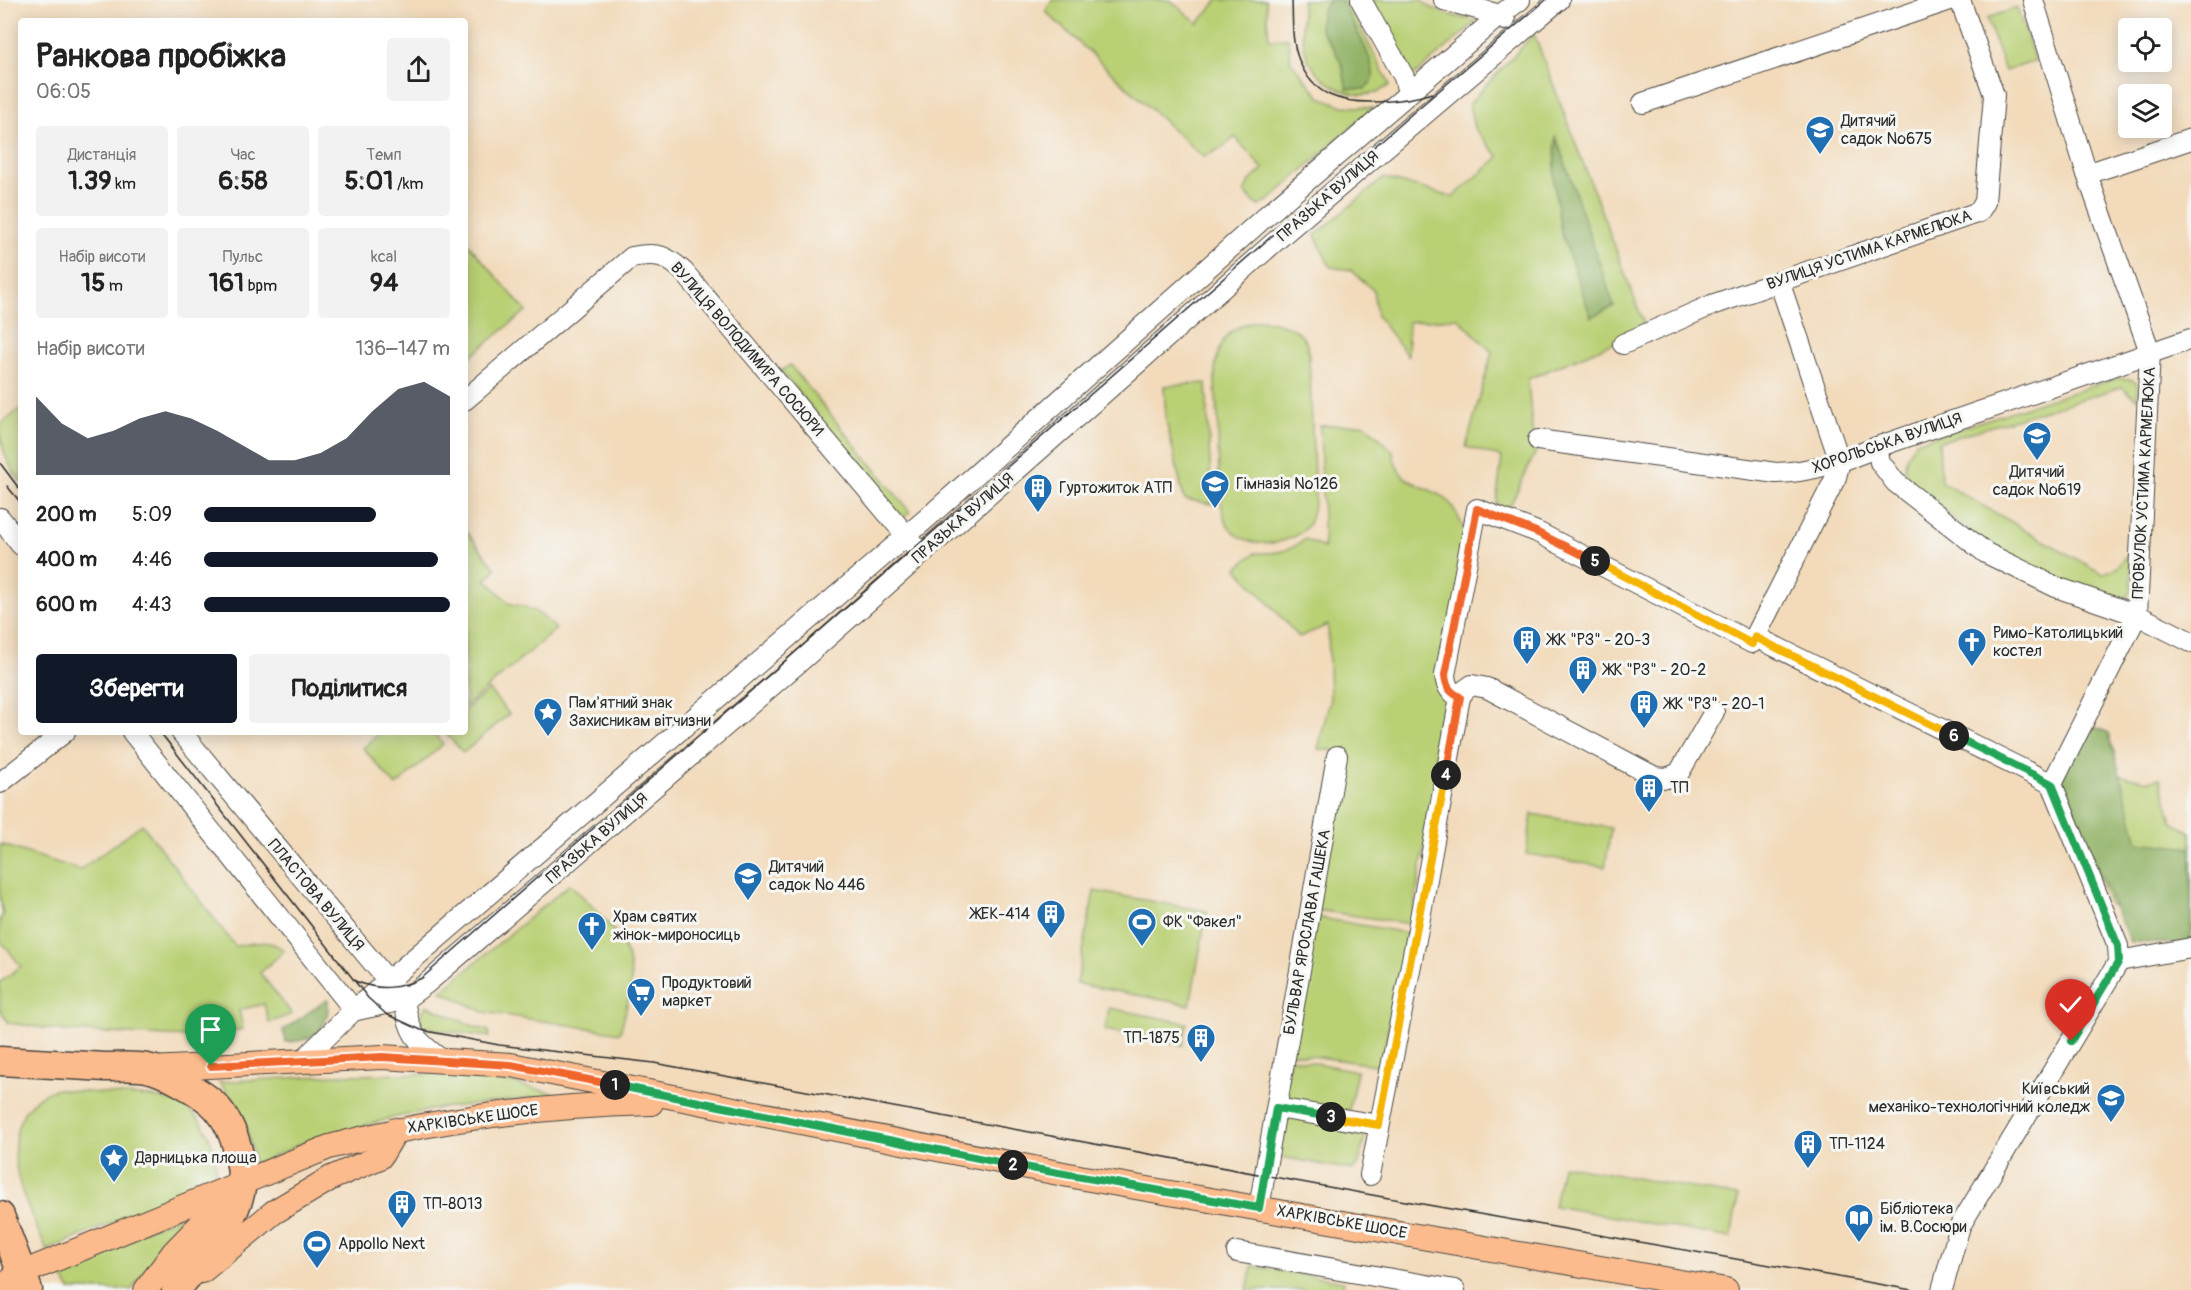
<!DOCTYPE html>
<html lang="uk">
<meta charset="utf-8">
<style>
body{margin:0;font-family:Pangolin,sans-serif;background:#f2f2f2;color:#222;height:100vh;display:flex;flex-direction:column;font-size:22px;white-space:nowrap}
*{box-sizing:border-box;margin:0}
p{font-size:20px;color:#767676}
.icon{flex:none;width:33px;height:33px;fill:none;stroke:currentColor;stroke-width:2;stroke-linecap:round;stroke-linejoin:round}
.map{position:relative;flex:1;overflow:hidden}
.details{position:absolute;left:18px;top:18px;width:450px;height:717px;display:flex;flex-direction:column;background:#fff;border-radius:6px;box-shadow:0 3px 15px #0003}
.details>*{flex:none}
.fabs{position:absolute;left:2118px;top:18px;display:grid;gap:12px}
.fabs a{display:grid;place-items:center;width:54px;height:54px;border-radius:6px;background:#fff;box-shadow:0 3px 15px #0003;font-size:30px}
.pin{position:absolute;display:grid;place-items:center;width:51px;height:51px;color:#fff;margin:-62px -26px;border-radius:50% 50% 50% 0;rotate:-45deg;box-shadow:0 0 6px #0007}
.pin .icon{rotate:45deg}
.km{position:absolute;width:30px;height:30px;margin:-15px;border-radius:50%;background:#222;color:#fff;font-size:16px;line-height:30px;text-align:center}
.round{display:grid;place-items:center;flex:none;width:63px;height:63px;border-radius:6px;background:#f2f2f2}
.overview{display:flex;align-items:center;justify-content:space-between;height:102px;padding:0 18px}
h1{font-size:33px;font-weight:700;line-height:45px}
.stats{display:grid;grid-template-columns:repeat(3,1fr);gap:9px;height:102px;padding:6px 18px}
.stats div{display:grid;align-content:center;border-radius:6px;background:#f2f2f2;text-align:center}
.stats b{font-size:26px;font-weight:700}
.stats small{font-size:16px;font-weight:400}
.stats p{font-size:16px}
.chart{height:168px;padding:12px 18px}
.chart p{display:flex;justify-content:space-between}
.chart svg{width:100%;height:108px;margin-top:6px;fill:#111827;opacity:.7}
.button{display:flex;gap:12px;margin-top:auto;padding:12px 18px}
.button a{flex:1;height:69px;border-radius:6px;background:#111827;color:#fff;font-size:24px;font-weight:700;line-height:69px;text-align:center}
.button a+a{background:#f2f2f2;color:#222}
ul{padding:0 18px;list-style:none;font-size:20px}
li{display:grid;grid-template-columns:96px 72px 1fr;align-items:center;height:45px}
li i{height:15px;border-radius:8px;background:#111827}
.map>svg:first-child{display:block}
.green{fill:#b9d074;stroke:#727e50;stroke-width:1.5}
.forest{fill:#92b266;stroke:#5e6e48;stroke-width:1.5}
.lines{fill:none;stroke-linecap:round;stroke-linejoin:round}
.minor-casing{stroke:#494540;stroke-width:22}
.major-casing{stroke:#494540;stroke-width:26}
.highway-casing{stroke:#494540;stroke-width:31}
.minor{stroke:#fff;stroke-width:20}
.major{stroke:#fbbb8c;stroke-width:24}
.highway{stroke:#fbbb8c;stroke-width:28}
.tram{stroke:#2b2b2b;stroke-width:1.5}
.split-1-casing{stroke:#fff;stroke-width:12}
.split-2-casing{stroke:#fff;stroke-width:12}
.split-3-casing{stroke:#fff;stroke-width:12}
.split-4-casing{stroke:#fff;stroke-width:12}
.split-5-casing{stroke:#fff;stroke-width:12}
.split-6-casing{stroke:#fff;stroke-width:12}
.split-7-casing{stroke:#fff;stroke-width:12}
.split-1{stroke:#f0652b;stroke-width:8}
.split-2{stroke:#22a559;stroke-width:8}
.split-3{stroke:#22a559;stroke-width:8}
.split-4{stroke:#f5b400;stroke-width:8}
.split-5{stroke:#f0652b;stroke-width:8}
.split-6{stroke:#f5b400;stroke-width:8}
.split-7{stroke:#22a559;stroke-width:8}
.labels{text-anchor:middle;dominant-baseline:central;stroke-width:6;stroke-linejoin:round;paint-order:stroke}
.poi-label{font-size:16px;fill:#2b2b2b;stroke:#f6f6f2;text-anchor:start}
.street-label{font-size:16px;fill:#2b2b2b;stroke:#f6f6f2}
</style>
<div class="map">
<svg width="2191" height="1290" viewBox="0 0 2191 1290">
<rect width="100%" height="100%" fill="#f6f6f2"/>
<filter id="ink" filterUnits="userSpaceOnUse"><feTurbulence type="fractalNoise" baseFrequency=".0167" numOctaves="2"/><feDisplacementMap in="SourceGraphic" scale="12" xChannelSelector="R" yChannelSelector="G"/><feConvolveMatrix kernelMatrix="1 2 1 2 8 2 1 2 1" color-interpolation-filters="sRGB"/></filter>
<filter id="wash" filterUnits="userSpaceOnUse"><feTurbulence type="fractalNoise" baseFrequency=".008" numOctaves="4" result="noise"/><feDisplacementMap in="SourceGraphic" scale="24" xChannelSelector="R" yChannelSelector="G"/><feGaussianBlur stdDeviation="1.35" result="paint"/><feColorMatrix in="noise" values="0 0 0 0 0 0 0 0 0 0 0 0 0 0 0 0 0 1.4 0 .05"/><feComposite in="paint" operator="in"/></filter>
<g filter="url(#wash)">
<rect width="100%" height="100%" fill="#f2daba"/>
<g class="green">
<path d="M1052,0H1170L1198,23L1218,0H1266L1269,39L1288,38L1291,62L1320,97L1343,106L1373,108L1268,201L1258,206L1244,192L1250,181L1263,169L1235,137L1222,148L1203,157L1046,12Z"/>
<path d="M1302,0H1346L1390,85C1386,87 1382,91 1377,92C1352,102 1321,83 1309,61C1300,43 1302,20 1302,0Z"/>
<path d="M1371,0H1420L1432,8L1449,15L1477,21L1415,75H1412Z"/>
<path d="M2017,8L2035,61L2005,71L1987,18Z"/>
<path d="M1534,34L1646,329L1528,379L1533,439L1539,445L1508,510L1496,504L1502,457L1466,447L1492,352L1458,318L1408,322V356L1377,316L1373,290L1351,270L1330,267L1315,235L1384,178L1453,197L1499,157L1474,128L1469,104Z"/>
<path d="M465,240L526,311L465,361Z"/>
<path d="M1261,320C1275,322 1296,325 1305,340C1307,343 1308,350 1309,354L1315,499C1313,509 1312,522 1305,529C1285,548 1242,550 1227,524C1216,503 1219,444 1218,419C1217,403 1214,385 1215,369C1216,362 1218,353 1221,346C1227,329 1244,323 1261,320Z"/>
<path d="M790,365L910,512L902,518L781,371Z"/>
<path d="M2117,378L2130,379L2137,383V399L2122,387L1939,442L1941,482L2103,574L2117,567L2129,553L2132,589L2127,597L2120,598L2077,588L1996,551L1907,482C1902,465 1906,455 1916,442Z"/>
<path d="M1206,383L1212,504L1184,499L1166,420L1164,386Z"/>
<path d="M21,408V482C8,466 0,447 0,425Z"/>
<path d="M1365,424L1393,451C1396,487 1424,482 1447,500C1455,507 1459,519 1464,529L1450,700L1411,924L1317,910L1335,751L1318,749L1330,698L1328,625L1299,637L1237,568L1255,553C1274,554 1290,552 1305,539L1324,548L1320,426Z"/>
<path d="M465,530L496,569L486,579L510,604C531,606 541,614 556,629L465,707Z"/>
<path d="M489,690L509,714L463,753L445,732H465V710Z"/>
<path d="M381,732H433L443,744L396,786L363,748Z"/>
<path d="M2068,765L2149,781L2160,778L2172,822L2191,832V942L2183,944L2109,904L2073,809Z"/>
<path d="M1532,814L1611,828L1605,867L1526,854Z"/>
<path d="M142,824L235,946C252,944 270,937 284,951L260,973L292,1014L269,1023L264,1004L239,1010L243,1029L189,1037L66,1031L9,1023L0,1010V982L21,966L0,940V918L3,915L0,899V844L80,870Z"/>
<path d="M570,884C595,910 632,939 631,979C630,997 624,1016 620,1033L484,1012L441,991Z"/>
<path d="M1094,891L1207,911L1190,1005L1077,984Z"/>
<path d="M1315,917L1407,933L1381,1066L1291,1053Z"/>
<path d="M426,1005L475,1027L489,1031V1037L439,1030L420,1025V1019Z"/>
<path d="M1109,1008L1187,1023L1183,1045L1105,1030Z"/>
<path d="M1290,1058L1357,1071L1348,1115L1290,1104L1284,1096Z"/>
<path d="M434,1074L507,1082L561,1095L440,1108L392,1118L305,1142L255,1165C249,1131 242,1109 219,1082L335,1075Z"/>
<path d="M57,1089C78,1091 100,1093 122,1095C137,1096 153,1096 168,1100C204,1109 218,1146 216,1180L47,1250C28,1211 0,1153 24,1113C33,1100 42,1093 57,1089Z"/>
<path d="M1289,1112L1366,1131L1359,1164L1352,1170L1281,1157L1273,1152L1279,1121Z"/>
<path d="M1562,1165L1738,1196L1731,1238L1554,1206Z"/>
<path d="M199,1208L163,1246L131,1290H70L56,1268Z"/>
<path d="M1252,1266L1344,1281L1342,1290H1247Z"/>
</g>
<g class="forest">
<path d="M1329,0H1341C1349,17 1376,61 1373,78C1372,82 1368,86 1365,89H1347L1342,65L1333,47L1320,29L1321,13Z"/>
<path d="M1556,136L1614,306L1591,317L1561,232L1554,182Z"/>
<path d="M2095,727L2109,733L2138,842L2191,848V943L2183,944L2130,942L2060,782L2078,744Z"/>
<path d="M328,999C330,1029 315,1041 286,1042L283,1030Z"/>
</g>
</g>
<g filter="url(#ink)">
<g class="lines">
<g class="minor-casing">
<g id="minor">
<path d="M1361,0L1404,77L1408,93"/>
<path d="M1444,0L1500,15L1505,20"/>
<path d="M2033,0L2087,174L2150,352L2137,615L2052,784"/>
<path d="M1643,103L1950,0"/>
<path d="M2087,174L2191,139"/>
<path d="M1623,344L1712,305L1979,212L1985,202L1994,95L1960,0"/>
<path d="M465,400L632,257C657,252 666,255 684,272L915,546"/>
<path d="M1538,440L1776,473C1812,472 1844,461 1877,447L2191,339"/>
<path d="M1877,447L1880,462L1895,482L1986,553L2056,587L2137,615L2191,642"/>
<path d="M0,518L21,545"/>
<path d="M1756,637L2052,784L2118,946L2119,961L2191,948"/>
<path d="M1460,697C1450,692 1446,687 1445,675L1477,509L1537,532L1752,643L1836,477L1840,462L1779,281"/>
<path d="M132,732L354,1010"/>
<path d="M181,732L404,1000C410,1035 414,1039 442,1060"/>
<path d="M0,783L65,732"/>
<path d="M357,1010L404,1000L427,983L804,658L1287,231L1559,0"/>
<path d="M302,1061L354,1010L926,519L1266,216L1500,15L1520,0"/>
<path d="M1277,1108L1379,1125"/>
<path d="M1370,1175L1418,929L1460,697L1465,690L1472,685L1487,688L1655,777L1667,778L1679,773L1714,712"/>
<path d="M1259,1208L1337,756"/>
<path d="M1237,1252L1455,1290"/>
<path d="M1942,1290L1960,1226L2119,961"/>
</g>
</g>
<g class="major-casing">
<g id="major">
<path d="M151,1069L382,1057L511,1065L1084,1178L1726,1290"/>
<path d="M202,1271L274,1212L331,1178L380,1157L396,1130"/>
<path d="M0,1288L22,1273L329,1147C434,1119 542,1106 651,1103"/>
<path d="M146,1290L174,1252L233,1191"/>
</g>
</g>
<g class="highway-casing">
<g id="highway">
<path d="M0,1061C35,1063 70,1065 106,1067C120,1067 138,1065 151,1069C165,1072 201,1093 211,1102C234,1122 249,1171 238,1200C228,1230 196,1265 176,1290"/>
<path d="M0,1216L28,1290"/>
</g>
</g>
<use href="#minor" class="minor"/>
<use href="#major" class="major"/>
<use href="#highway" class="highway"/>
<g class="tram">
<path d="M1292,0C1293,20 1291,41 1299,60C1313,97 1342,103 1377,102C1396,101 1414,99 1432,93"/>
<path d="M0,463L21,491"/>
<path d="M7,486L21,503"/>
<path d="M160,732L368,998L386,1014L421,1030L499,1045L654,1063L1394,1199L1912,1290"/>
<path d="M355,981C379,991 399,989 422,978L1415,111L1546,0"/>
</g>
</g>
</g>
<g class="lines" filter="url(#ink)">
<g class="split-1-casing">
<path id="split-1" d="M211,1066L382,1057L511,1065L615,1085"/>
</g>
<g class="split-2-casing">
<path id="split-2" d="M615,1085L1013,1165"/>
</g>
<g class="split-3-casing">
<path id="split-3" d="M1013,1165L1259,1208L1276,1108L1331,1117"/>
</g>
<g class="split-4-casing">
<path id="split-4" d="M1331,1117L1379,1125L1446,775"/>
</g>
<g class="split-5-casing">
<path id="split-5" d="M1446,775L1460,697C1450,692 1446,687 1445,675L1477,509L1536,532L1595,561"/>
</g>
<g class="split-6-casing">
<path id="split-6" d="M1595,561L1752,644L1755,637L1954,736"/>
</g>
<g class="split-7-casing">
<path id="split-7" d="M1954,736L2052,784L2118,946L2119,961L2071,1041"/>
</g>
<use href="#split-1" class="split-1"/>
<use href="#split-2" class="split-2"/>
<use href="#split-3" class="split-3"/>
<use href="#split-4" class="split-4"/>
<use href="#split-5" class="split-5"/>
<use href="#split-6" class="split-6"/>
<use href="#split-7" class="split-7"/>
</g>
<defs>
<g id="school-pin" transform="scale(1.5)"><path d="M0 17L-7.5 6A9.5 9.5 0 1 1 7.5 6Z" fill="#1f6fb2" stroke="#f6f6f2"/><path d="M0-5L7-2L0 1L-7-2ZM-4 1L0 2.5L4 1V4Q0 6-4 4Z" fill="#fff"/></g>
<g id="building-pin" transform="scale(1.5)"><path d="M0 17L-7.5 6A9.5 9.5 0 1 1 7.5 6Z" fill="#1f6fb2" stroke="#f6f6f2"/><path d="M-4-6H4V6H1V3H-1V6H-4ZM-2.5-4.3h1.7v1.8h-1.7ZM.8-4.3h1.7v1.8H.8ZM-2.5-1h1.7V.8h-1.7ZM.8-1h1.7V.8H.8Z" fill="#fff"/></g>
<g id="church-pin" transform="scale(1.5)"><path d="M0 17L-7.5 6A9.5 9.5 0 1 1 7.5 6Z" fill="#1f6fb2" stroke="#f6f6f2"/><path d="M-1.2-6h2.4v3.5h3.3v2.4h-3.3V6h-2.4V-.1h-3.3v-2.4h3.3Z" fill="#fff"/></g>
<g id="sight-pin" transform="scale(1.5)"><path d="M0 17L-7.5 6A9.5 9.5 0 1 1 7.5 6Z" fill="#1f6fb2" stroke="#f6f6f2"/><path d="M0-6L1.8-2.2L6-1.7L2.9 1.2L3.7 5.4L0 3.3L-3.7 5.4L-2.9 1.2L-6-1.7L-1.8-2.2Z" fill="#fff"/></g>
<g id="stadium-pin" transform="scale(1.5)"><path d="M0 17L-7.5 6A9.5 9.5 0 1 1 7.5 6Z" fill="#1f6fb2" stroke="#f6f6f2"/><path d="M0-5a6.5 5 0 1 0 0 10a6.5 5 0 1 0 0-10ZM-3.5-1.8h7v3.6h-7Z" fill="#fff"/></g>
<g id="supermarket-pin" transform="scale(1.5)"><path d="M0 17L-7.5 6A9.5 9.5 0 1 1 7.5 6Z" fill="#1f6fb2" stroke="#f6f6f2"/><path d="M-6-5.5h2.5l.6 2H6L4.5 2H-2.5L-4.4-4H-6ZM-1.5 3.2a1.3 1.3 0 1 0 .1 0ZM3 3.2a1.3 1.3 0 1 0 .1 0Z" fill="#fff"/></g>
<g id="university-pin" transform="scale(1.5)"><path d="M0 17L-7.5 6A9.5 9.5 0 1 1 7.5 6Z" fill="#1f6fb2" stroke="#f6f6f2"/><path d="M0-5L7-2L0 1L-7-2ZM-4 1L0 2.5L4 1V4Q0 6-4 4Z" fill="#fff"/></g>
<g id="library-pin" transform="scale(1.5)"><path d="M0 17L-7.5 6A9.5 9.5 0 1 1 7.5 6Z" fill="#1f6fb2" stroke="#f6f6f2"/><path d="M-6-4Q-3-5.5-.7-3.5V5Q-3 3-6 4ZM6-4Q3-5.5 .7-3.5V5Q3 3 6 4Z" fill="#fff"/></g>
</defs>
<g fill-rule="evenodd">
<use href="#school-pin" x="1820" y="130"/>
<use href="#school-pin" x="2037" y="436"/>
<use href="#school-pin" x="1215" y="484"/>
<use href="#building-pin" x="1038" y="488"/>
<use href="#building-pin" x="1527" y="640"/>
<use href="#church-pin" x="1972" y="642"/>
<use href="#building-pin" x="1583" y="670"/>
<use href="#building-pin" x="1644" y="704"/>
<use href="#sight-pin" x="548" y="712"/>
<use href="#building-pin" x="1649" y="788"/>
<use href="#school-pin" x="748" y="876"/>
<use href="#building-pin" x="1051" y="914"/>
<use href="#stadium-pin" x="1142" y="922"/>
<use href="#church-pin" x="592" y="926"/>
<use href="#supermarket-pin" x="641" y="992"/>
<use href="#building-pin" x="1201" y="1038"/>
<use href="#university-pin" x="2111" y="1098"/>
<use href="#building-pin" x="1808" y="1144"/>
<use href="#sight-pin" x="114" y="1158"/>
<use href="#building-pin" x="402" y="1204"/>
<use href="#library-pin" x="1859" y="1218"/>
<use href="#stadium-pin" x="317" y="1244"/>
</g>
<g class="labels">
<g class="poi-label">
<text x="1841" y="121">Дитячий<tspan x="1841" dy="18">садок №675</tspan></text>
<text x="2037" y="472" text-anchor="middle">Дитячий<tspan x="2037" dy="18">садок №619</tspan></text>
<text x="1236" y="484">Гімназія №126</text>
<text x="1059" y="488">Гуртожиток АТП</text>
<text x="1993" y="633">Римо-Католицький<tspan x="1993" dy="18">костел</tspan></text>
<text x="1548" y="640">ЖК "РЗ" - 20-3</text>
<text x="1604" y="670">ЖК "РЗ" - 20-2</text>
<text x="569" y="703">Пам'ятний знак<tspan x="569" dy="18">Захисникам вітчизни</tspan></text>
<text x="1665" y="704">ЖК "РЗ" - 20-1</text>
<text x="1670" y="788">ТП</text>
<text x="769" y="867">Дитячий<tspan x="769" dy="18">садок № 446</tspan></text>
<text x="1030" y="914" text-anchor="end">ЖЕК-414</text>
<text x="613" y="917">Храм святих<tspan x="613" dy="18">жінок-мироносиць</tspan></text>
<text x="1163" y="922">ФК "Факел"</text>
<text x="662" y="983">Продуктовий<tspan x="662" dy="18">маркет</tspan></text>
<text x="1180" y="1038" text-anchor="end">ТП-1875</text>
<text x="2090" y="1089" text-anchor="end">Київський<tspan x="2090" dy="18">механіко-технологічний коледж</tspan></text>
<text x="1829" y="1144">ТП-1124</text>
<text x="135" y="1158">Дарницька площа</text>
<text x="423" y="1204">ТП-8013</text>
<text x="1880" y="1209">Бібліотека<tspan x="1880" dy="18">ім. В.Сосюри</tspan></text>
<text x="338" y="1244">Appollo Next</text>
</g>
<g class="street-label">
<text transform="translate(1328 196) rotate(-41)">ПРАЗЬКА ВУЛИЦЯ</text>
<text transform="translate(1869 250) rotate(-19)">ВУЛИЦЯ УСТИМА КАРМЕЛЮКА</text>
<text transform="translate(747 349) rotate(49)">ВУЛИЦЯ ВОЛОДИМИРА СОСЮРИ</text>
<text transform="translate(1887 443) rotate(-19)">ХОРОЛЬСЬКА ВУЛИЦЯ</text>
<text transform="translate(2144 483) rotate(-87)">ПРОВУЛОК УСТИМА КАРМЕЛЮКА</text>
<text transform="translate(963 518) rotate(-41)">ПРАЗЬКА ВУЛИЦЯ</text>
<text transform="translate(597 838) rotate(-41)">ПРАЗЬКА ВУЛИЦЯ</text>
<text transform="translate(316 895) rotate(50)">ПЛАСТОВА ВУЛИЦЯ</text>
<text transform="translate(1307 932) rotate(-80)">БУЛЬВАР ЯРОСЛАВА ГАШЕКА</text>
<text transform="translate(473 1119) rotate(-8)">ХАРКІВСЬКЕ ШОСЕ</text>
<text transform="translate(1342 1222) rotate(10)">ХАРКІВСЬКЕ ШОСЕ</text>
</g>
</g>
</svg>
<div class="fabs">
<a><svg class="icon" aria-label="locate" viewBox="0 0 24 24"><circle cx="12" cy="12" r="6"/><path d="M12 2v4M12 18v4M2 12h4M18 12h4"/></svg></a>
<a><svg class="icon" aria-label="layers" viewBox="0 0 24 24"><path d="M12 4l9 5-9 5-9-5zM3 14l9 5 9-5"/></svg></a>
</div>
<div class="pin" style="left:211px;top:1066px;background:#1e9e55"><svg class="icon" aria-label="arrive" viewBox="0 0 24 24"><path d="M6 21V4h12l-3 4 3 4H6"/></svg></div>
<div class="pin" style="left:2071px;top:1041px;background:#d93025"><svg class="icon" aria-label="check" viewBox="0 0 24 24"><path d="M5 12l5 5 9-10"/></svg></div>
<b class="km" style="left:615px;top:1085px">1</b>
<b class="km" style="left:1013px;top:1165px">2</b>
<b class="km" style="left:1331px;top:1117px">3</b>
<b class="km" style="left:1446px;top:775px">4</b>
<b class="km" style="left:1595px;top:561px">5</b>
<b class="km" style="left:1954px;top:736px">6</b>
<section class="details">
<div class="overview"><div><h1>Ранкова пробіжка</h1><p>06:05</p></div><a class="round"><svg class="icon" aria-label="share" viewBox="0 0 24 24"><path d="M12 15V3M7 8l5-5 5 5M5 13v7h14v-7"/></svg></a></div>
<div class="stats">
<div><p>Дистанція</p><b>1.39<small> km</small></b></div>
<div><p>Час</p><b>6:58</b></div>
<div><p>Темп</p><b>5:01<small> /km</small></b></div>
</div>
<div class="stats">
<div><p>Набір висоти</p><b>15<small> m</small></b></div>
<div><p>Пульс</p><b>161<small> bpm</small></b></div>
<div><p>kcal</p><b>94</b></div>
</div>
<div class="chart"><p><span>Набір висоти</span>136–147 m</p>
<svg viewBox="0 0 160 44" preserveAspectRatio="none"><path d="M0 44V12L10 23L20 29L30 26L40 21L50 18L60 21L70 26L80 32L90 38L100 38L110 35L120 29L130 18L140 9L150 6L160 12V44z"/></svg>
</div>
<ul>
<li><b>200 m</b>5:09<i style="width:70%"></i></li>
<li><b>400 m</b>4:46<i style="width:95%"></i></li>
<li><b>600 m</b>4:43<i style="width:100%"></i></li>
</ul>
<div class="button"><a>Зберегти</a><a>Поділитися</a></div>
</section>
</div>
